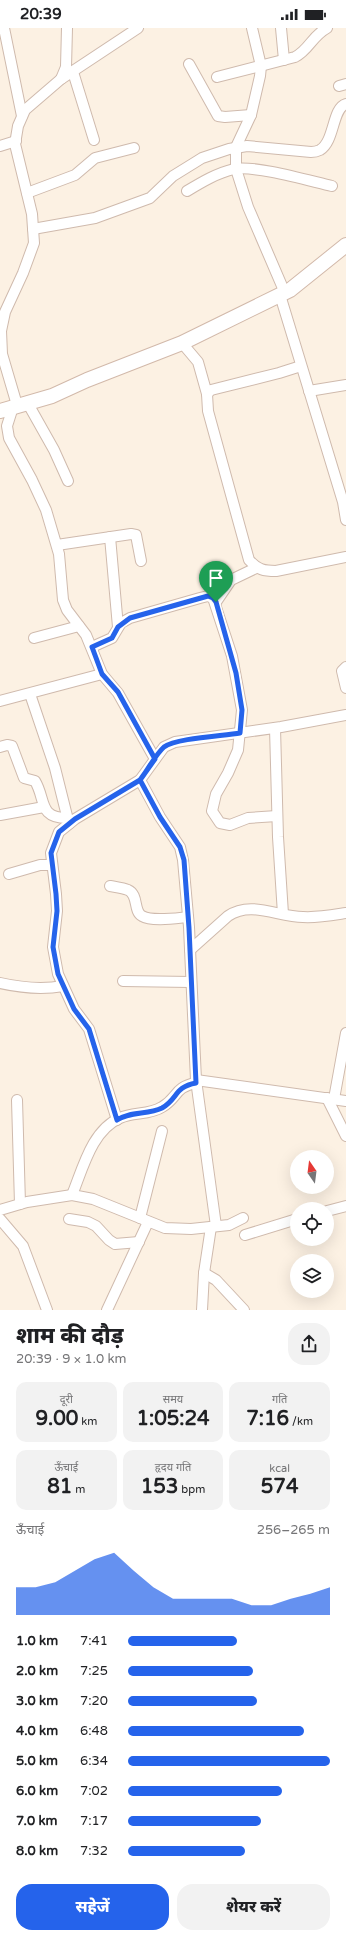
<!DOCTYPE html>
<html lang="hi">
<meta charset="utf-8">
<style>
body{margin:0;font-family:"Varela Round","Noto Sans Devanagari",sans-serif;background:#f2f2f2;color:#202124;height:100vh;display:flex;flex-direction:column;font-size:15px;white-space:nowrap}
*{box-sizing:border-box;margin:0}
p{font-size:13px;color:#757577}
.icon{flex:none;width:22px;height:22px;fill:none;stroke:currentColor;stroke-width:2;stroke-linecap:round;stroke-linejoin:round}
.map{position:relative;height:1282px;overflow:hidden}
.side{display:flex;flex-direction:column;background:#fff;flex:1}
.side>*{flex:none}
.needle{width:26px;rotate:346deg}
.fabs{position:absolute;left:290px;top:1122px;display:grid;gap:8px}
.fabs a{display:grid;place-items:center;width:44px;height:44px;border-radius:50%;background:#fff;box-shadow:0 4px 16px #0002;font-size:20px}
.pin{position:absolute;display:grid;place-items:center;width:34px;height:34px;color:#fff;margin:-41px -17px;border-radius:50% 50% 50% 0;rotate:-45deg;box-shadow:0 0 4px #0007}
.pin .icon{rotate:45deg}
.round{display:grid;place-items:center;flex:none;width:42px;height:42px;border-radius:16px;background:#f2f2f2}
.overview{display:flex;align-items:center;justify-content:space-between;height:68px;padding:0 16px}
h1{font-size:22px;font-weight:800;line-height:30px}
.metrics{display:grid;grid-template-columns:repeat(3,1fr);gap:6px;height:68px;padding:4px 16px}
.metrics div{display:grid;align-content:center;border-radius:10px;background:#f2f2f2;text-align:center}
.metrics b{font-size:20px;font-weight:800}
.metrics small{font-size:11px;font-weight:400}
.metrics p{font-size:11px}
.chart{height:112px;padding:8px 16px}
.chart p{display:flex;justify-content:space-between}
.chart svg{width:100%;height:72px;margin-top:4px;fill:#2563eb;opacity:.7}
.primary-button{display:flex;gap:8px;margin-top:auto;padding:8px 16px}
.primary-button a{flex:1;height:46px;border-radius:16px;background:#2563eb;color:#fff;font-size:16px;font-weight:800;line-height:46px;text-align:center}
.primary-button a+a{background:#f2f2f2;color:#202124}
ul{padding:0 16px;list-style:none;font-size:13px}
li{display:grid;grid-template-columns:64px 48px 1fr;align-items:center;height:30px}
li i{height:10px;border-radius:5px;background:#2563eb}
.status{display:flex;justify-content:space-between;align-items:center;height:28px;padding:0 20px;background:#fff;direction:ltr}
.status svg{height:11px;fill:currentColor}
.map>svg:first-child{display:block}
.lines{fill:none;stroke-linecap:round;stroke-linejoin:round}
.street-casing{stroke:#cfbaad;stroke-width:12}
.secondary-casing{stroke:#d2b9aa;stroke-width:16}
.street{stroke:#fff;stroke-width:10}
.secondary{stroke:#fff;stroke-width:14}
.route-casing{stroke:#fff;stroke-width:8}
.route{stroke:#2563eb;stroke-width:5}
</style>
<div class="status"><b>20:39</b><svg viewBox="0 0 49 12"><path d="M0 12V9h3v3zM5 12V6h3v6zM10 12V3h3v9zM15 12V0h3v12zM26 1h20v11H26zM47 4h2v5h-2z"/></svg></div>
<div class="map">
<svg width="346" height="1282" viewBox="0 0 346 1282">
<rect width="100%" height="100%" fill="#fcf1e3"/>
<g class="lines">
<g class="street-casing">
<g id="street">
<path d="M4,0L22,88"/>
<path d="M252,0L261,38L260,48L251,87L236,119V141L248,179L285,265"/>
<path d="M281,0L284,32"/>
<path d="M189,36L218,88L225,89L251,87"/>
<path d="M73,44L94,112"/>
<path d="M217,49L295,29C309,22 312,8 327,0"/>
<path d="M61,51L66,39L67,0"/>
<path d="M339,58L346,56"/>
<path d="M0,118L16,113"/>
<path d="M187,163C202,154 217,145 234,141C255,137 310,153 332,158"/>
<path d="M27,165L75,147L95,130L134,120"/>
<path d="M33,201L95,190L150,170L173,148L194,135L202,130L229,121L247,118L311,124C314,124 318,123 320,122C335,113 332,80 346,76"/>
<path d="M280,267L343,474L346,492"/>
<path d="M182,315L198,334L207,366"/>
<path d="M301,338L279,345L211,362L207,366L208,383L249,532C258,542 264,543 276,543L346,529"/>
<path d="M309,363L346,357"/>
<path d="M27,374L54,422L68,453"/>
<path d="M17,377L2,326L1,303L5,284L23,245L34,215L32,186L15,116L18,98L25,82L61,51L138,0"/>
<path d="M13,379L7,398L9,410L32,452L46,482L59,526L63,572L67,582L86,607L102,646L118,665L155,731"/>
<path d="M110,509L118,599"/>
<path d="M57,517L131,506L136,507L141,533"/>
<path d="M216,574L231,552L256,540"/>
<path d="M34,610L79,598"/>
<path d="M92,619L112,610L121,595L130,590L200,570L208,568L213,570L232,628L242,682L238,722L228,745L216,766L212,783L220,795L230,797L248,790L277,788"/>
<path d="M346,639L342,643L346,660"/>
<path d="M30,666L55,740L69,796"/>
<path d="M0,673L102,646"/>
<path d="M275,700L278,809L283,886"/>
<path d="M0,719L7,717L12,718L24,750L35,753C46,771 38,790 67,790"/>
<path d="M140,752L160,789L180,819L183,832L189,899L196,1052L216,1198"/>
<path d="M0,787L44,779"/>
<path d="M9,846L40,837H52"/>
<path d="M110,858C115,859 123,860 128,862C139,867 133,883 142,888C152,894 177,890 188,889"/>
<path d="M190,922L228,888C251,872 278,889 303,889C317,890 333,887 346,885"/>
<path d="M123,953L191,954"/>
<path d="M0,955C22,960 41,962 63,958"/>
<path d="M196,1052L346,1073"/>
<path d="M327,1070L346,1108"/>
<path d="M334,1071L346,1005"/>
<path d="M17,1072L20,1176"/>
<path d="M117,1092L89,1001L74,981L58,946L53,919L57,883L56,866L51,825L59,804L75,791L140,752L164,719L175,714L281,699L346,687"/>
<path d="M72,1167C83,1140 92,1102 120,1090C133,1084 150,1087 162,1079C178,1070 174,1059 196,1055"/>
<path d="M0,1182L27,1174L72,1167L93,1171L165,1200L191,1201L229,1197L243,1190"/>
<path d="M327,1183L346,1178"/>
<path d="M140,1190L162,1103"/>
<path d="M0,1191L23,1218L47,1282"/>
<path d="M69,1191L88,1194L96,1198L109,1212L115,1216L139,1214"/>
<path d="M245,1207L297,1191"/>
<path d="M204,1245L216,1252L244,1282"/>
<path d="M107,1282L148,1194"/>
<path d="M202,1282L204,1245L211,1199"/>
</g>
</g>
<g class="secondary-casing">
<path id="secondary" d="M0,383L52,368L87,352L182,315L290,262L346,217"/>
</g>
<use href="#street" class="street"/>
<use href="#secondary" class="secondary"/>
</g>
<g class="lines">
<g class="route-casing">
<path id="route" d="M216,574L236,645L242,682L240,705C223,708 176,710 164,719C155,727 148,742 140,752L160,789L180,819L184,832L189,900L196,1055C174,1059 178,1071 162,1080C148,1087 130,1083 117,1092L89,1001L74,981L58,946L53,919L57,883L56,866L51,825L59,804L75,791L140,752L155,731L118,664L102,646L92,619L112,610L118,599L130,590L208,568L213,570L216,574"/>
</g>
<use href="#route" class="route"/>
</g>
</svg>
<div class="fabs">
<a><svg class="needle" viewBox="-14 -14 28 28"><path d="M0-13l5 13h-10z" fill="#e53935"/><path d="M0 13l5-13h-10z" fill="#757577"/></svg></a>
<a><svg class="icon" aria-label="locate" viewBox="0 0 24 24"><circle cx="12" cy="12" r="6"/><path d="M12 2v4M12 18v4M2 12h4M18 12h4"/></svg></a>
<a><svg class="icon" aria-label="layers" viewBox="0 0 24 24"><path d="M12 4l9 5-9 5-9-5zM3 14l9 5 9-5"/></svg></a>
</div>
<div class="pin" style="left:216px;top:574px;background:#1e9e55"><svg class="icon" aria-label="arrive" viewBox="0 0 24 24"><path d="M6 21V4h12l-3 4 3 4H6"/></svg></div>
</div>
<section class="side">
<div class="overview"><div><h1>शाम की दौड़</h1><p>20:39 · 9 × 1.0 km</p></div><a class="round"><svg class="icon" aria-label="share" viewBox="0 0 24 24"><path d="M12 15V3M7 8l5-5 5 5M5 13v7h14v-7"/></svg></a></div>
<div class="metrics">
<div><p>दूरी</p><b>9.00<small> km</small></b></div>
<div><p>समय</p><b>1:05:24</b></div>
<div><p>गति</p><b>7:16<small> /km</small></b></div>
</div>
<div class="metrics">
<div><p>ऊँचाई</p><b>81<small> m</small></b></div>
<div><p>हृदय गति</p><b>153<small> bpm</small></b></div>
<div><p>kcal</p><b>574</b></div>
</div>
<div class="chart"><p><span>ऊँचाई</span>256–265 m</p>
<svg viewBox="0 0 160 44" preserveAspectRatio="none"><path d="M0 44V27L10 27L20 24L30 17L40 10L50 6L60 17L70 27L80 34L90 34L100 34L110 34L120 38L130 38L140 34L150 31L160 27V44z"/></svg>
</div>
<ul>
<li><b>1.0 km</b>7:41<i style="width:54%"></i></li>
<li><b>2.0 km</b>7:25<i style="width:62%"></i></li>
<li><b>3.0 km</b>7:20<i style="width:64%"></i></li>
<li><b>4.0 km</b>6:48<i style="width:87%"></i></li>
<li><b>5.0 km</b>6:34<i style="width:100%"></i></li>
<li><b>6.0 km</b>7:02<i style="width:76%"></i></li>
<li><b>7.0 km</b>7:17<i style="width:66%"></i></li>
<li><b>8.0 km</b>7:32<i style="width:58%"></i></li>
</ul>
<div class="primary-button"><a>सहेजें</a><a>शेयर करें</a></div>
</section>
